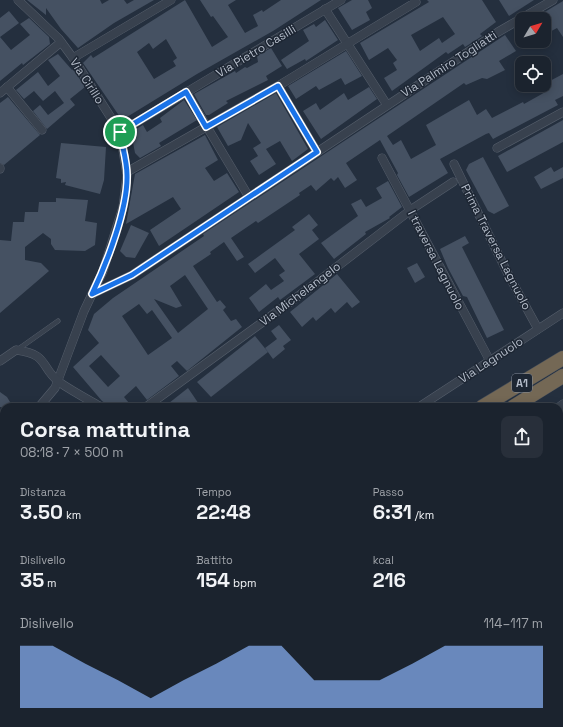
<!DOCTYPE html>
<html lang="it">
<meta charset="utf-8">
<style>
body{margin:0;font-family:"Space Grotesk",sans-serif;background:#282f3a;color:#f1f3f6;height:100vh;display:flex;flex-direction:column;font-size:15px;white-space:nowrap}
*{box-sizing:border-box;margin:0}
p{font-size:13px;color:#a0a4aa}
.icon{flex:none;width:22px;height:22px;fill:none;stroke:currentColor;stroke-width:2;stroke-linecap:round;stroke-linejoin:round}
.map{position:relative;flex:1;overflow:hidden}
.drawer{position:absolute;left:0px;top:403px;width:563px;height:324px;display:flex;flex-direction:column;background:#1b232e;border-radius:12px 12px 0 0;box-shadow:0 2px 10px #0003,0 0 0 1px #39404a}
.drawer>*{flex:none}
.needle{width:26px;rotate:52deg}
.tools{position:absolute;left:515px;top:12px;display:grid;gap:8px}
.tools a{display:grid;place-items:center;width:36px;height:36px;border-radius:8px;background:#1b232e;box-shadow:0 2px 10px #0003,0 0 0 1px #39404a;font-size:20px}
.pin{position:absolute;display:grid;place-items:center;width:34px;height:34px;color:#fff;margin:-17px;border:2px solid #fff;border-radius:50%;box-shadow:0 1px 4px #0007}
.round{display:grid;place-items:center;flex:none;width:42px;height:42px;border-radius:8px;background:#282f3a}
.head{display:flex;align-items:center;justify-content:space-between;height:68px;padding:0 20px}
h1{font-size:22px;font-weight:800;line-height:30px}
.figures{display:grid;grid-template-columns:repeat(3,1fr);gap:6px;height:68px;padding:4px 20px}
.figures div{display:grid;align-content:center}
.figures b{font-size:20px;font-weight:800}
.figures small{font-size:11px;font-weight:400}
.figures p{font-size:11px}
.chart{height:112px;padding:8px 20px}
.chart p{display:flex;justify-content:space-between}
.chart svg{width:100%;height:72px;margin-top:4px;fill:#8ab4f8;opacity:.7}
.map>svg:first-child{display:block}
.green{fill:#263c3f}
.building{fill:#455162;fill-rule:evenodd}
.lines{fill:none;stroke-linecap:round;stroke-linejoin:round}
.lane-casing{stroke:#565f6c;stroke-width:5}
.street-casing{stroke:#565f6c;stroke-width:9}
.highway-casing{stroke:#434c59;stroke-width:15}
.lane{stroke:#38414e;stroke-width:4}
.street{stroke:#38414e;stroke-width:8}
.highway{stroke:#746855;stroke-width:14}
.route-casing{stroke:#fff;stroke-width:8}
.route{stroke:#1a73e8;stroke-width:5}
.labels{text-anchor:middle;dominant-baseline:central;stroke-width:3;stroke-linejoin:round;paint-order:stroke}
.shield{fill:#1d2633;stroke:#878f9c;stroke-width:1}
.shield-label{font-size:11px;font-weight:bold;fill:#b4bcc9}
.street-label{font-size:12px;fill:#b4bcc9;stroke:#1d2633}
</style>
<div class="map">
<svg width="563" height="727" viewBox="0 0 563 727">
<rect width="100%" height="100%" fill="#242f3e"/>
<g class="green">
<path d="M563,425V463L559,466V427Z"/>
<path d="M563,599V662L559,665V602Z"/>
<path d="M24,723H45L39,727H18Z"/>
<path d="M333,723H371L393,727H355Z"/>
</g>
<g class="building">
<path d="M27,0H100L102,4L109,0H124L127,4L134,0H154L114,23L78,48L61,29L46,8V15Z"/>
<path d="M185,0L212,47L228,37L213,16L211,17L200,0H236L228,5L245,33L258,26L253,15L262,10L263,12L281,0H321L273,31L197,74L122,120L83,63L91,55L93,58ZM166,39L177,58L173,61L176,66L154,79L137,52L149,43L153,49Z"/>
<path d="M352,0H368L372,8L366,12L370,20L352,30L338,8Z"/>
<path d="M427,0H482L496,22L480,34L482,36L465,47L463,44L448,54L446,52L392,91L384,78L397,70L393,63L397,60L388,48L369,60L360,43L429,2ZM443,17L455,34L442,43L439,38L420,51L411,35Z"/>
<path d="M499,0H534L509,16Z"/>
<path d="M563,1V37L557,28L544,35V19H533Z"/>
<path d="M9,11L19,23L0,37L11,50L30,35L20,24L29,18L49,37L50,44L23,65L22,63L0,81V18Z"/>
<path d="M325,20L338,40L306,61L305,59L287,69L281,60L309,41L303,30L314,24L316,27Z"/>
<path d="M505,35L516,51L499,61L505,70L487,79L482,78L466,85L464,83L387,136L393,145L401,140L411,159L436,145L426,125L469,100L477,115L486,109L492,118L523,102L524,104L549,90L546,83L563,74V96L555,100L558,105L493,139L489,133L486,134L440,159L448,173L409,197L397,175L398,173L380,140L346,163L357,180L345,188L338,177L334,181L331,178L316,191L311,185L299,193L300,195L258,223L256,221L231,238L244,257L237,261L224,242L210,252L211,254L193,266L217,302L220,300L226,307L223,310L231,321L236,319L242,327L187,371L177,361L171,366L179,376L147,400L136,386L124,397L129,403L126,407H111L102,401L73,367L99,343L88,330L94,314L113,298L204,236L203,234ZM185,275L208,309L178,333L154,299L176,308L182,306L170,286ZM139,304L147,314L152,310L172,338L148,355L122,316ZM101,355L120,376L108,387L89,366Z"/>
<path d="M271,48L282,66L266,76L268,80L226,101L228,103L209,115H206L194,94L235,71L236,73L245,67L247,68L258,62L257,56Z"/>
<path d="M346,51L362,76L345,85L341,78L319,90L316,86L296,99L288,86Z"/>
<path d="M58,54L72,70L73,69L85,87L70,99L75,105L47,129L33,111L40,105L48,115L64,103L55,91L43,101L34,91L24,99L16,90L38,72L48,86L60,76L48,60Z"/>
<path d="M369,87L377,99L321,139L303,111L316,103L320,110L344,93L348,100Z"/>
<path d="M276,93L308,149L292,161L280,141L266,149L276,164L259,175L250,161L258,156L253,148L261,143L248,123L241,140L228,146L217,127Z"/>
<path d="M8,97L40,135L4,165L0,163V103Z"/>
<path d="M184,100L197,120L159,143L161,146L140,158L135,153L131,132L143,125L147,132L162,122L160,118Z"/>
<path d="M563,120V142L507,172L498,156Z"/>
<path d="M205,135L218,160L205,168L214,181L227,173L239,192L159,246L150,230L181,209L173,197L126,224L135,174Z"/>
<path d="M61,143L106,147L104,180L100,194L65,185L66,182L61,183V179L56,178Z"/>
<path d="M483,157L509,206L494,214L488,211L466,170L469,164Z"/>
<path d="M551,167L554,172L563,167V178L541,189L534,177Z"/>
<path d="M388,181L402,207L389,217L390,218L365,232L366,234L334,259L321,243L358,216L351,204L361,199L366,207L382,198L376,188Z"/>
<path d="M56,198L88,200L85,221L97,223L95,245L85,251L55,250L51,244V239L43,233L25,247V260L41,263L49,271L0,313V240L11,241L13,222H24L25,212H38L39,202H56Z"/>
<path d="M309,214L318,225L312,230L319,239L299,254L315,274L280,300L278,297L259,312L249,298L266,284L271,290L284,281L279,275L285,271L275,258L255,273L248,264L295,230L292,227Z"/>
<path d="M131,225L149,233L135,258L126,257L120,251Z"/>
<path d="M465,236L469,243L462,247L504,330L487,338L467,297L463,296L448,268L440,249Z"/>
<path d="M417,263L425,277L415,283L407,268Z"/>
<path d="M337,274L360,302L352,308L347,302L335,313L331,308L316,321L313,317L302,327L290,312Z"/>
<path d="M279,325L291,340L283,346L285,349L273,359L265,348L277,339L271,331Z"/>
<path d="M255,336L268,352L211,397L197,382Z"/>
<path d="M188,388L201,407H164Z"/>
<path d="M0,392L7,397L13,407H0Z"/>
</g>
<g class="lines">
<g class="lane-casing">
<path id="lane" d="M17,350L58,321"/>
</g>
<g class="street-casing">
<g id="street">
<path d="M18,0L59,39L73,58L120,132L127,175L123,207L103,271L84,311L55,388L39,407"/>
<path d="M325,9L387,105"/>
<path d="M73,58L171,0"/>
<path d="M278,86L317,152"/>
<path d="M7,87L42,130"/>
<path d="M186,92L249,197"/>
<path d="M0,93L61,42"/>
<path d="M120,132L341,0"/>
<path d="M497,148L563,112"/>
<path d="M382,158L490,361"/>
<path d="M454,164L509,276L538,329"/>
<path d="M0,168V169"/>
<path d="M127,172L278,86L416,2L415,0"/>
<path d="M92,294L132,275L498,32L553,0"/>
<path d="M0,361L16,350C49,354 40,367 59,382C72,391 87,399 101,407"/>
<path d="M146,407L308,289L412,209L453,182"/>
<path d="M419,407L563,313"/>
<path d="M559,407L563,404"/>
<path d="M0,442L4,438"/>
<path d="M0,501L4,506"/>
<path d="M559,676L563,681"/>
</g>
</g>
<g class="highway-casing">
<g id="highway">
<path d="M482,407L563,358"/>
<path d="M513,407L563,376"/>
<path d="M0,693L4,691"/>
<path d="M0,718L4,716"/>
</g>
</g>
<use href="#lane" class="lane"/>
<use href="#street" class="street"/>
<use href="#highway" class="highway"/>
</g>
<g class="lines">
<g class="route-casing">
<path id="route" d="M278,86L317,152L132,275L92,294C107,263 128,208 127,175C127,161 122,146 120,132L186,92L206,127Z"/>
</g>
<use href="#route" class="route"/>
</g>
<g class="labels">
<rect class="shield" x="512" y="374" width="20" height="18" rx="3"/>
<g class="shield-label">
<text x="522" y="383">A1</text>
</g>
<g class="street-label">
<text transform="translate(256 51) rotate(-31)">Via Pietro Casilli</text>
<text transform="translate(449 64) rotate(-33)">Via Palmiro Togliatti</text>
<text transform="translate(87 81) rotate(57)">Via Cirillo</text>
<text transform="translate(496 247) rotate(63)">Prima Traversa Lagnuolo</text>
<text transform="translate(436 260) rotate(63)">I traversa Lagnuolo</text>
<text transform="translate(300 294) rotate(-37)">Via Michelangelo</text>
<text transform="translate(491 360) rotate(-33)">Via Lagnuolo</text>
</g>
</g>
</svg>
<div class="tools">
<a><svg class="needle" viewBox="-14 -14 28 28"><path d="M0-13l5 13h-10z" fill="#e53935"/><path d="M0 13l5-13h-10z" fill="#a0a4aa"/></svg></a>
<a><svg class="icon" aria-label="locate" viewBox="0 0 24 24"><circle cx="12" cy="12" r="6"/><path d="M12 2v4M12 18v4M2 12h4M18 12h4"/></svg></a>
</div>
<div class="pin" style="left:120px;top:132px;background:#1e9e55"><svg class="icon" aria-label="arrive" viewBox="0 0 24 24"><path d="M6 21V4h12l-3 4 3 4H6"/></svg></div>
<section class="drawer">
<div class="head"><div><h1>Corsa mattutina</h1><p>08:18 · 7 × 500 m</p></div><a class="round"><svg class="icon" aria-label="share" viewBox="0 0 24 24"><path d="M12 15V3M7 8l5-5 5 5M5 13v7h14v-7"/></svg></a></div>
<div class="figures">
<div><p>Distanza</p><b>3.50<small> km</small></b></div>
<div><p>Tempo</p><b>22:48</b></div>
<div><p>Passo</p><b>6:31<small> /km</small></b></div>
</div>
<div class="figures">
<div><p>Dislivello</p><b>35<small> m</small></b></div>
<div><p>Battito</p><b>154<small> bpm</small></b></div>
<div><p>kcal</p><b>216</b></div>
</div>
<div class="chart"><p><span>Dislivello</span>114–117 m</p>
<svg viewBox="0 0 160 44" preserveAspectRatio="none"><path d="M0 44V6L10 6L20 17L30 27L40 38L50 27L60 17L70 6L80 6L90 27L100 27L110 27L120 17L130 6L140 6L150 6L160 6V44z"/></svg>
</div>
</section>
</div>
